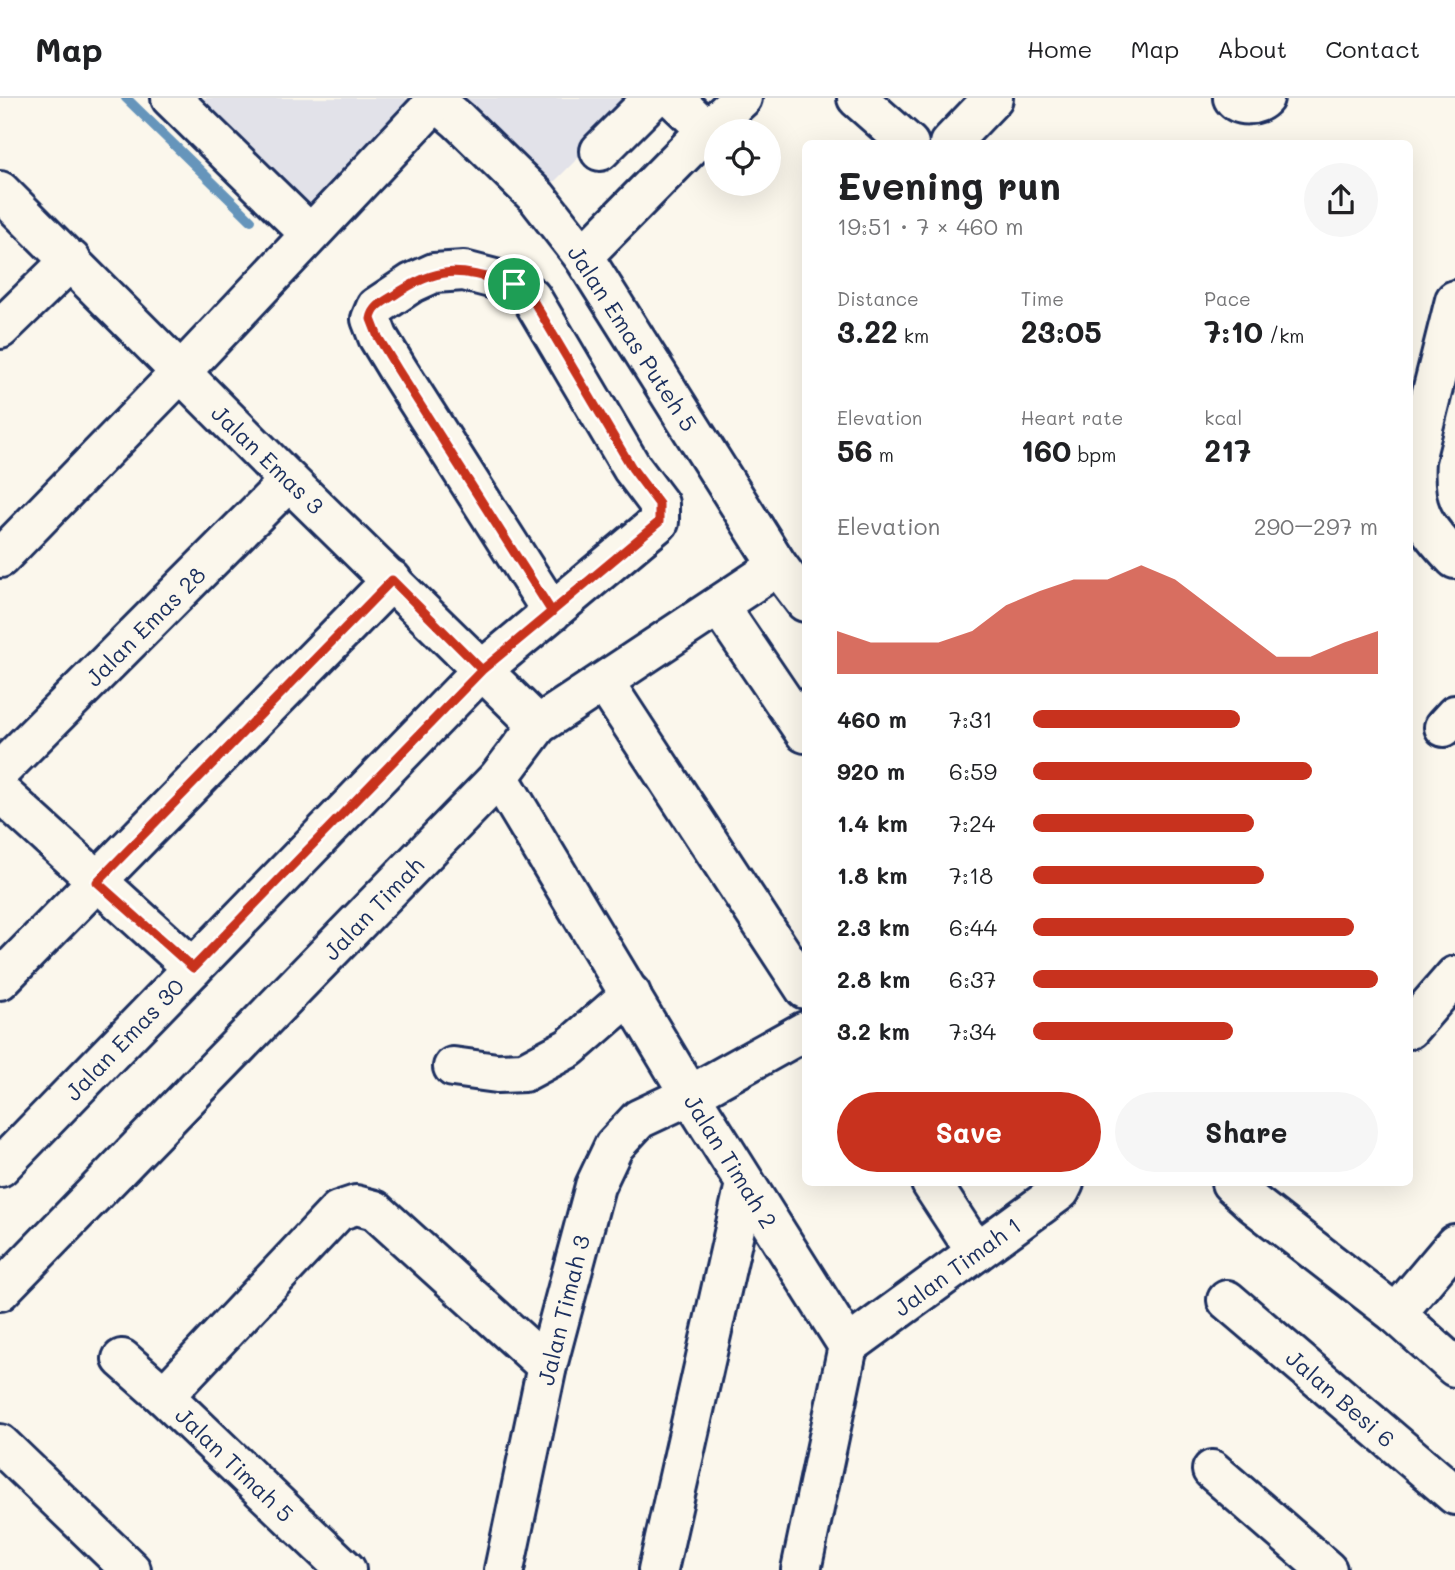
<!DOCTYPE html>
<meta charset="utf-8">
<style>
body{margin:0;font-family:Mali,sans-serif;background:#f6f6f6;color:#202124;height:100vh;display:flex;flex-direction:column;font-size:26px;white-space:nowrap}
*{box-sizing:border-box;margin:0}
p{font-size:23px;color:#757577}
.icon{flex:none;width:38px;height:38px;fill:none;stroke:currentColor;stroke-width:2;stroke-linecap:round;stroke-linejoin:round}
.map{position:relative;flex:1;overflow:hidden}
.side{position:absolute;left:802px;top:42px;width:611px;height:1046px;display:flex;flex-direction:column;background:#fff;border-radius:10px;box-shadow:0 7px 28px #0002}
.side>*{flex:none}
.buttons{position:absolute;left:704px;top:21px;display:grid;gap:14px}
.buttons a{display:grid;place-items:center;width:77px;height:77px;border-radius:50%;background:#fff;box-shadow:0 7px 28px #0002;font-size:35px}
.pin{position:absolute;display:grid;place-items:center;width:60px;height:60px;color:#fff;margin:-30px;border:4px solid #fff;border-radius:50%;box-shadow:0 2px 7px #0007}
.round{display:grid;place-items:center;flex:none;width:74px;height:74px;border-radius:37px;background:#f6f6f6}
.headline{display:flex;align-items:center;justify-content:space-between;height:119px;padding:0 35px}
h1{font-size:38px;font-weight:700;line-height:52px}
.figures{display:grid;grid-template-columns:repeat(3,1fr);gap:10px;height:119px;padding:7px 35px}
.figures div{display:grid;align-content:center}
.figures b{font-size:30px;font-weight:700}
.figures small{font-size:19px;font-weight:400}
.figures p{font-size:19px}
.chart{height:196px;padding:14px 35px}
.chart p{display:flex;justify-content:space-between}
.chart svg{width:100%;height:126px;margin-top:7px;fill:#c8321e;opacity:.7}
.cta{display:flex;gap:14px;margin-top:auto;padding:14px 35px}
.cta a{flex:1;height:80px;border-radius:42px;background:#c8321e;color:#fff;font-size:28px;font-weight:700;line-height:80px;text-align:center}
.cta a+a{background:#f6f6f6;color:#202124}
ul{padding:0 35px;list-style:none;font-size:23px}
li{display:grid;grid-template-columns:112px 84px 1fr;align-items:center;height:52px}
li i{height:18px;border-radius:9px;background:#c8321e}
header{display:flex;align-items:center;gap:42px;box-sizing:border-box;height:98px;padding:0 35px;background:#fff;border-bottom:2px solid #e0e0e0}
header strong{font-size:33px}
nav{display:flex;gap:38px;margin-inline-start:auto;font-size:24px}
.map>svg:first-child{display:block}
.built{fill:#e2e2e9}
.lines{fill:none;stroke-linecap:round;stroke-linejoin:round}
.stream{stroke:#6695bb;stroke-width:10}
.minor-casing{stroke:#1b2f5e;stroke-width:44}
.minor{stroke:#fbf7ec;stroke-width:38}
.route-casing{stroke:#fff;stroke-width:14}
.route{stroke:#c8321e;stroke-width:9}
.labels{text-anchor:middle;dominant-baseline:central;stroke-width:5;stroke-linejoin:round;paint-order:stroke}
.street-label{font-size:23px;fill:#1b2f5e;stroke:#fbf7ec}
</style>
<header>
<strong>Map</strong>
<nav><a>Home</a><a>Map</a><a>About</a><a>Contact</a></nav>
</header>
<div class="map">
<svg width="1455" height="1472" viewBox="0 0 1455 1472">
<rect width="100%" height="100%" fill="#fbf7ec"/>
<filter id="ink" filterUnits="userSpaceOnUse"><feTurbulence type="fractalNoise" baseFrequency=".0143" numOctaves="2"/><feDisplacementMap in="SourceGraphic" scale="14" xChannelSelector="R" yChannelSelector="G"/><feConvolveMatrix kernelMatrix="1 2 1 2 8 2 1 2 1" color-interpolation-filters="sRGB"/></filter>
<g filter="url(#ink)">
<g class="built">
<path d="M178,0H405L415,10L306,123Z"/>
<path d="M461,0H638L553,85Z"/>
</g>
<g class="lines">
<path class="stream" d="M126,0L251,122"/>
<g class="minor-casing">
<g id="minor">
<path d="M171,0L310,136"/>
<path d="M432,0L458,22L537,99L583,158L778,468L805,504"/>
<path d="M673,0L707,32"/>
<path d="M857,0L909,46"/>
<path d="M1233,0C1240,9 1256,8 1264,0"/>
<path d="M949,46L993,0"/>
<path d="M600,53L653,0"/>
<path d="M0,93L289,383L538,627"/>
<path d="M583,158L707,32L742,0"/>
<path d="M1455,202L1415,362C1412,412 1422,426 1455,461"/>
<path d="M0,231L71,162"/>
<path d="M0,460L180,275L439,0"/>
<path d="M719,508L805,635"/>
<path d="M604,584L805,891"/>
<path d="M1444,629L1455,617"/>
<path d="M0,673L289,383"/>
<path d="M499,679L690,997L848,1248L801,1472"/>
<path d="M0,694L193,870"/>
<path d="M0,882L392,482"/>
<path d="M1409,931L1455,878"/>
<path d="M453,969L497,975L524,974L569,950L631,896"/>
<path d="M0,1069L482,572L659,424V406L632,370L531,199L514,186L464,173L434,175L412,185L376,209L371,221L378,239L398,272L552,514"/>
<path d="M931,1085L976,1154"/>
<path d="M1231,1085L1254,1106L1396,1216L1455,1269"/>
<path d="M0,1193L499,679L538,627L778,468"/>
<path d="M1227,1202L1455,1397"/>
<path d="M1396,1216L1455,1146"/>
<path d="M848,1248L1060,1093L1064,1085"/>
<path d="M122,1261L164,1298L346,1472"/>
<path d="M164,1298L338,1113L356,1107L375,1112L547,1268"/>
<path d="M0,1346L131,1472"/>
<path d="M1212,1372L1327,1472"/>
<path d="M504,1472L547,1268L595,1088L614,1048L639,1021L690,997L805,933"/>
<path d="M658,1472L745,1086"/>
</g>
</g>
<use href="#minor" class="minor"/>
</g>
</g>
<g class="lines" filter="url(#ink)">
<g class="route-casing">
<path id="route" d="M514,186L531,199L632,370L659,406V424L482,572L193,870L97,784L392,482L482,572L552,514L398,272L378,239L371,221C373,209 383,204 393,198C441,165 460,172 514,186"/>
</g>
<use href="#route" class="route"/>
</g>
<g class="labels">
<g class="street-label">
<text transform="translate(633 240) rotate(57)">Jalan Emas Puteh 5</text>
<text transform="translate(268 361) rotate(44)">Jalan Emas 3</text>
<text transform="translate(145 528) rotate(-45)">Jalan Emas 28</text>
<text transform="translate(373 810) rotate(-46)">Jalan Timah</text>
<text transform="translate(124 941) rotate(-46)">Jalan Emas 30</text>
<text transform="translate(731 1063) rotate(58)">Jalan Timah 2</text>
<text transform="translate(957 1168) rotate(-36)">Jalan Timah 1</text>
<text transform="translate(563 1212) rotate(-76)">Jalan Timah 3</text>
<text transform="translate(1341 1300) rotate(41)">Jalan Besi 6</text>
<text transform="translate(235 1366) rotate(44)">Jalan Timah 5</text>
</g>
</g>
</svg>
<div class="buttons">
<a><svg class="icon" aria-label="locate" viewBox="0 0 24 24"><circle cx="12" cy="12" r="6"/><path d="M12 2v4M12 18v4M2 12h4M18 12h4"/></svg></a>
</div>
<div class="pin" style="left:514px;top:186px;background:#1e9e55"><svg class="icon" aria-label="arrive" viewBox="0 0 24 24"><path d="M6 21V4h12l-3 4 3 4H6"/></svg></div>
<section class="side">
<div class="headline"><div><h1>Evening run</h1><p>19:51 · 7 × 460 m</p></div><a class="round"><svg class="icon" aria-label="share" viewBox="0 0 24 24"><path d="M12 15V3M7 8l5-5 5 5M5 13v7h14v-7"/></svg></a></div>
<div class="figures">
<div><p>Distance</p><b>3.22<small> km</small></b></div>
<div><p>Time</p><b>23:05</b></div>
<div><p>Pace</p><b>7:10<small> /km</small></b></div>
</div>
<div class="figures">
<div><p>Elevation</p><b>56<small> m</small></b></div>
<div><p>Heart rate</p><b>160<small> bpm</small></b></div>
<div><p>kcal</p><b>217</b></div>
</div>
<div class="chart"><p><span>Elevation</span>290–297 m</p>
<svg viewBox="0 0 160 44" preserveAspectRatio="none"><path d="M0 44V29L10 33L20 33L30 33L40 29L50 20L60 15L70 11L80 11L90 6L100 11L110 20L120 29L130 38L140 38L150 33L160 29V44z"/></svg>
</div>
<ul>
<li><b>460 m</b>7:31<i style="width:60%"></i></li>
<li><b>920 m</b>6:59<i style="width:81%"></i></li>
<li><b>1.4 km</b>7:24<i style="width:64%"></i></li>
<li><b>1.8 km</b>7:18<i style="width:67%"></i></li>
<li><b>2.3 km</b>6:44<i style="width:93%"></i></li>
<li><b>2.8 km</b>6:37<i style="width:100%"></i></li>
<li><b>3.2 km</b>7:34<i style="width:58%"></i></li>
</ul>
<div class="cta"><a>Save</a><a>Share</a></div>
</section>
</div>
